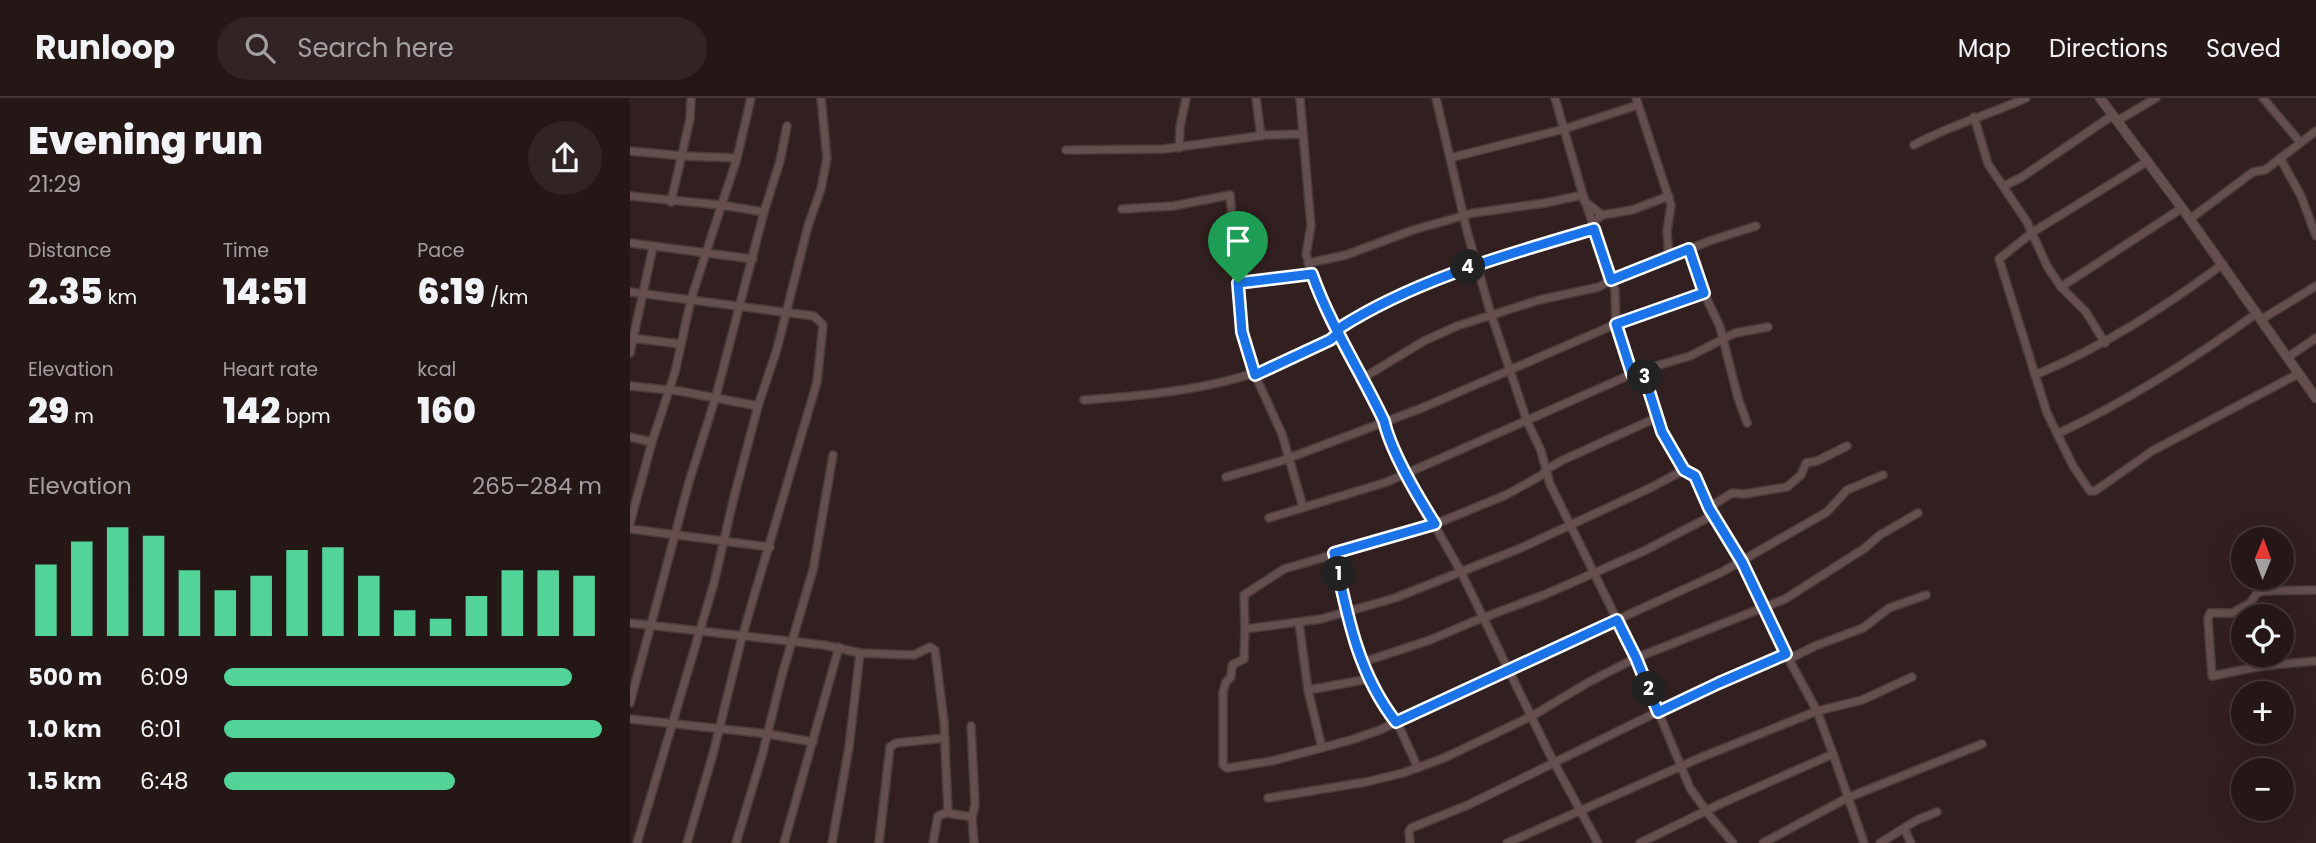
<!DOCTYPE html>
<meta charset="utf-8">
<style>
body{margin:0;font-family:Poppins,sans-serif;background:#322424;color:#f1f3f6;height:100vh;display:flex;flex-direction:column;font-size:26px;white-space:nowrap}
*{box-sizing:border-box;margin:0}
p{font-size:23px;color:#a49fa1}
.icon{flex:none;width:38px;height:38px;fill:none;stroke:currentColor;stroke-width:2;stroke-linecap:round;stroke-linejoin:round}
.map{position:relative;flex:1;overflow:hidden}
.side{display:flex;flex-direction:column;background:#261717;width:630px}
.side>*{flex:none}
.needle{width:46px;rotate:1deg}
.tools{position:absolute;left:1601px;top:429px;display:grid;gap:14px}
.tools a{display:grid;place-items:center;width:63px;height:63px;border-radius:50%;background:#261717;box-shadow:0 7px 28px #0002,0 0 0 2px #423636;font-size:35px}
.pin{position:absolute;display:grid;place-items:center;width:60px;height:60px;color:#fff;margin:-72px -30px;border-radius:50% 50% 50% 0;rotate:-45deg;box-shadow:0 0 7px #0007}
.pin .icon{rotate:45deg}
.km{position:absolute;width:35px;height:35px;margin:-18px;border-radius:50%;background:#222;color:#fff;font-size:19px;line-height:35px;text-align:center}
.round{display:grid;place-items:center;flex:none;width:74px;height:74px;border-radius:37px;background:#322424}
.summary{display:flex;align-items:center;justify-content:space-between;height:119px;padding:0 28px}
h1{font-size:38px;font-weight:800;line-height:52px}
.stats{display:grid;grid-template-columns:repeat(3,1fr);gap:10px;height:119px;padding:7px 28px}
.stats div{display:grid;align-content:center}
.stats b{font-size:35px;font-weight:800}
.stats small{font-size:19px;font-weight:400}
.stats p{font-size:19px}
.chart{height:196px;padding:14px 28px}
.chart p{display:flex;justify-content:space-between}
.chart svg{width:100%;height:126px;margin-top:7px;stroke:#52d397;stroke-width:6}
ul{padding:0 28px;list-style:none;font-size:23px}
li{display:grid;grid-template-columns:112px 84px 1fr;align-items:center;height:52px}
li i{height:18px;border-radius:9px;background:#52d397}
header{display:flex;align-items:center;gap:42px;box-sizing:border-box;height:98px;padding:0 35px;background:#261717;border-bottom:2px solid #423636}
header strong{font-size:33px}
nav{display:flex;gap:38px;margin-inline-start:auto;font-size:24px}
.search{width:490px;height:63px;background:#322424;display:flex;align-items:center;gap:18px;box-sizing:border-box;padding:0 24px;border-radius:38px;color:#a49fa1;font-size:26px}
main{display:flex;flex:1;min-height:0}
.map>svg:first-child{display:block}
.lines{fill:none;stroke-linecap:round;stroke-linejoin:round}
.minor-casing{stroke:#4b3c3c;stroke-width:10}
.tertiary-casing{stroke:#4b3c3c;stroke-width:11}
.minor{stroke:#644e4e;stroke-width:7}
.tertiary{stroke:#644e4e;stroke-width:9}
.route-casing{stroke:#fff;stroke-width:14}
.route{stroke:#1a73e8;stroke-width:9}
</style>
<header>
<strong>Runloop</strong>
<div class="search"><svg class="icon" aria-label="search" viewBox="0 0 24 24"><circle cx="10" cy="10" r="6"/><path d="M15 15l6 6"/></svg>Search here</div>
<nav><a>Map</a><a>Directions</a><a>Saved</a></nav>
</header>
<main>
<section class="side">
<div class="summary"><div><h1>Evening run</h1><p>21:29</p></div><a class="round"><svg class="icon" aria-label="share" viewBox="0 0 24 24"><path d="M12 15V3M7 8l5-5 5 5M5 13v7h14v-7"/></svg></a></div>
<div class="stats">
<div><p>Distance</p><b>2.35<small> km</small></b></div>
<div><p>Time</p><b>14:51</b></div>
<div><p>Pace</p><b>6:19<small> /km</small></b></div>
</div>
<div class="stats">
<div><p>Elevation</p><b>29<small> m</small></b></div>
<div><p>Heart rate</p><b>142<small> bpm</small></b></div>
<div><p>kcal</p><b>160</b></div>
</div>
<div class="chart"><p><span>Elevation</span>265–284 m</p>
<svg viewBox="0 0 160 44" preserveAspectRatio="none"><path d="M5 44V19M15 44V11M25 44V6M35 44V9M45 44V21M55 44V28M65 44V23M75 44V14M85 44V13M95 44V23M105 44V35M115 44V38M125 44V30M135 44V21M145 44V21M155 44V23"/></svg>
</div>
<ul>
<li><b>500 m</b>6:09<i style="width:92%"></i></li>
<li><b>1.0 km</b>6:01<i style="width:100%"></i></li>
<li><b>1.5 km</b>6:48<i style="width:61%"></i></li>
</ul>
</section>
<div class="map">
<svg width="1686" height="745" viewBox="0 0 1686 745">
<rect width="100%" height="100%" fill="#321f1f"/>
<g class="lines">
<g class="minor-casing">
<g id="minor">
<path d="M626,0L631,38"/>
<path d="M670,0L681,128L676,156L688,194L744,302L784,391L831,474L920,657L968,745"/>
<path d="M806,0L837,133L860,213L897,323L911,353L920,386L1006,560L1060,690L1080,718L1103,745"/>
<path d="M925,0L953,97L985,192L986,226L1002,276"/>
<path d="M1006,0L1041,107L1037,133L1039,160"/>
<path d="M1633,0L1670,44"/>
<path d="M1344,19L1358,66L1397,124L1417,168L1431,189L1456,214L1475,245"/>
<path d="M1487,23L1526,0"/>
<path d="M1284,47C1320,27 1359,17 1396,0"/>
<path d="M549,50L550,29L556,0"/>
<path d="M436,52L534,51L636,37L672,36"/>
<path d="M0,53L53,58L107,60"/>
<path d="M820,60L934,31L1008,7"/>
<path d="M1650,60L1671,98L1686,138"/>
<path d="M1518,63L1403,134L1369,161L1417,315L1443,368L1460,393H1465L1522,353L1668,276"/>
<path d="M1374,88L1392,79L1483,17"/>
<path d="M0,98L91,107L134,114"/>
<path d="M954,103L972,117"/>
<path d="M41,104L60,21L61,0"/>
<path d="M492,111L543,108L600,97L612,234L625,277L652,336L673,409"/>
<path d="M1560,121L1623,74L1635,72L1686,33"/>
<path d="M962,125L972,117L1002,112L1039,98"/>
<path d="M0,145L123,161"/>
<path d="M1059,151L1073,193L1090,229L1108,300L1117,325"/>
<path d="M678,165L716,157L783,132L843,115L915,105L953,97"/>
<path d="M608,185L682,176"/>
<path d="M1431,189L1552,110"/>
<path d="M0,194L184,218L193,227L187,284L112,539L83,656L57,745"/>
<path d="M1632,221L1686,188"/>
<path d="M708,231C786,181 876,157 964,131"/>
<path d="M1,240L51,246"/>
<path d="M0,255L23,149"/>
<path d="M1658,259L1686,240"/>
<path d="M1405,277C1473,249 1533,210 1593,166"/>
<path d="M733,280L794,243L827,228L909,202L969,189L981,182L1082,142L1126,128"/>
<path d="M0,288L49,293L128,308"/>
<path d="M454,302C548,295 627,287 709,235"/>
<path d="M1026,320L933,362L917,371L912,377L876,397L798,429L654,471L614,497L615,531L691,521L765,500L891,450L1020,390L1054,372"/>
<path d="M1427,336C1498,303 1565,260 1627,215"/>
<path d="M0,339L22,344"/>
<path d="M596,379L651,363L792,310L986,226L1074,195"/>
<path d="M1078,410L1102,395L1114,396L1157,389L1171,377L1176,365L1187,363L1217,348"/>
<path d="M639,420L757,384L1009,273L1060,258L1105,235L1138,229"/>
<path d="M0,425L22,344L45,274L61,201L107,60L121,0"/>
<path d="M0,431L140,449"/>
<path d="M704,455L717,512L735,573L745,594L767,624L788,670"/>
<path d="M1686,492L1634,493L1627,495L1620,505L1602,515H1580L1578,521L1582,578L1632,568L1686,563"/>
<path d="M0,525L194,547L230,555L219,649L202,745"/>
<path d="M669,525L678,592L692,650"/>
<path d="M615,531L614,561L602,567L601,579L596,584L593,594V667L597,670L642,663L721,642L750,632L817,599L1092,474L1197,414L1217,392L1253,377"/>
<path d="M230,555L284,557L300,549L305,552L314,624L318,714L308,718L303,745"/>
<path d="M1159,561L1185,548L1233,530L1259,510L1296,497"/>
<path d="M733,564L800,542L842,524L916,496L1014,453L1083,417"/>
<path d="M678,592L739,581"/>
<path d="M0,605L59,384L86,298L134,114L150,63L157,28"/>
<path d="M0,621L138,636L183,644"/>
<path d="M341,628L345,707L342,719L344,745"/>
<path d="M1203,656L1234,745"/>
<path d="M638,700L736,684L773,675L814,660L902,618L959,584L1006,560L1155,501L1235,450L1250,437L1288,415"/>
<path d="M317,715L342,719"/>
<path d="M1275,732L1281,745"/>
<path d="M7,745L84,485L103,403L128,308L147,251L178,128L191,91L197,60L191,0"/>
<path d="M106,745L132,658L152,577L183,472L203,357"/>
<path d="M154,745L209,549"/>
<path d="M249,745L260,649L266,645L315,640"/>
<path d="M780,745L779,734L781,730L838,707L1062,597L1156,556"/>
<path d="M877,745L1072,659L1187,613L1232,602L1282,579"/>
<path d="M1010,745L1092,705L1203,656L1187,613L1156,556L1113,464L1078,410L1065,378L1054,372L1032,334L1013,274"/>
<path d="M1133,745L1217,700L1352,646"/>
<path d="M1250,745L1287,722L1307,714"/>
</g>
</g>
<g class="tertiary-casing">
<path id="tertiary" d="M1470,0L1552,110L1686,300"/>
</g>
<use href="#minor" class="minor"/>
<use href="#tertiary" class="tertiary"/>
</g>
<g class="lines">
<g class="route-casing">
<path id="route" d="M608,185L682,176C700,227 731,274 754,323C761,354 788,399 805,426L704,455C717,516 727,574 766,624L987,522L1006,560L1028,614L1089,585L1156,556L1112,464L1079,410L1065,378L1054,372L1032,334L1014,277L1013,274L1002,276L986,226L1074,195L1059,151L981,182L964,131C876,157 786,181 708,231L709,235L700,242L625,277L612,234L608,185"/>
</g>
<use href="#route" class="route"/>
</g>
</svg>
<div class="tools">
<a><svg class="needle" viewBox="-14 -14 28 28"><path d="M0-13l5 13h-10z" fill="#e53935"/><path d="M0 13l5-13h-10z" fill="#a49fa1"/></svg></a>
<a><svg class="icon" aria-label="locate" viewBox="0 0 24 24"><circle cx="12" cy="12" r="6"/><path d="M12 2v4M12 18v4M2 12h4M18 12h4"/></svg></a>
<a>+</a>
<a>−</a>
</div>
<div class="pin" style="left:608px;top:185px;background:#1e9e55"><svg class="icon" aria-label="arrive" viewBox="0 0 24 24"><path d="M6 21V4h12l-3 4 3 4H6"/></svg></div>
<b class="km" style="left:709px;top:476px">1</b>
<b class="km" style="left:1019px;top:591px">2</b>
<b class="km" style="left:1015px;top:279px">3</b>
<b class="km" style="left:838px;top:169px">4</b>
</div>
</main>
